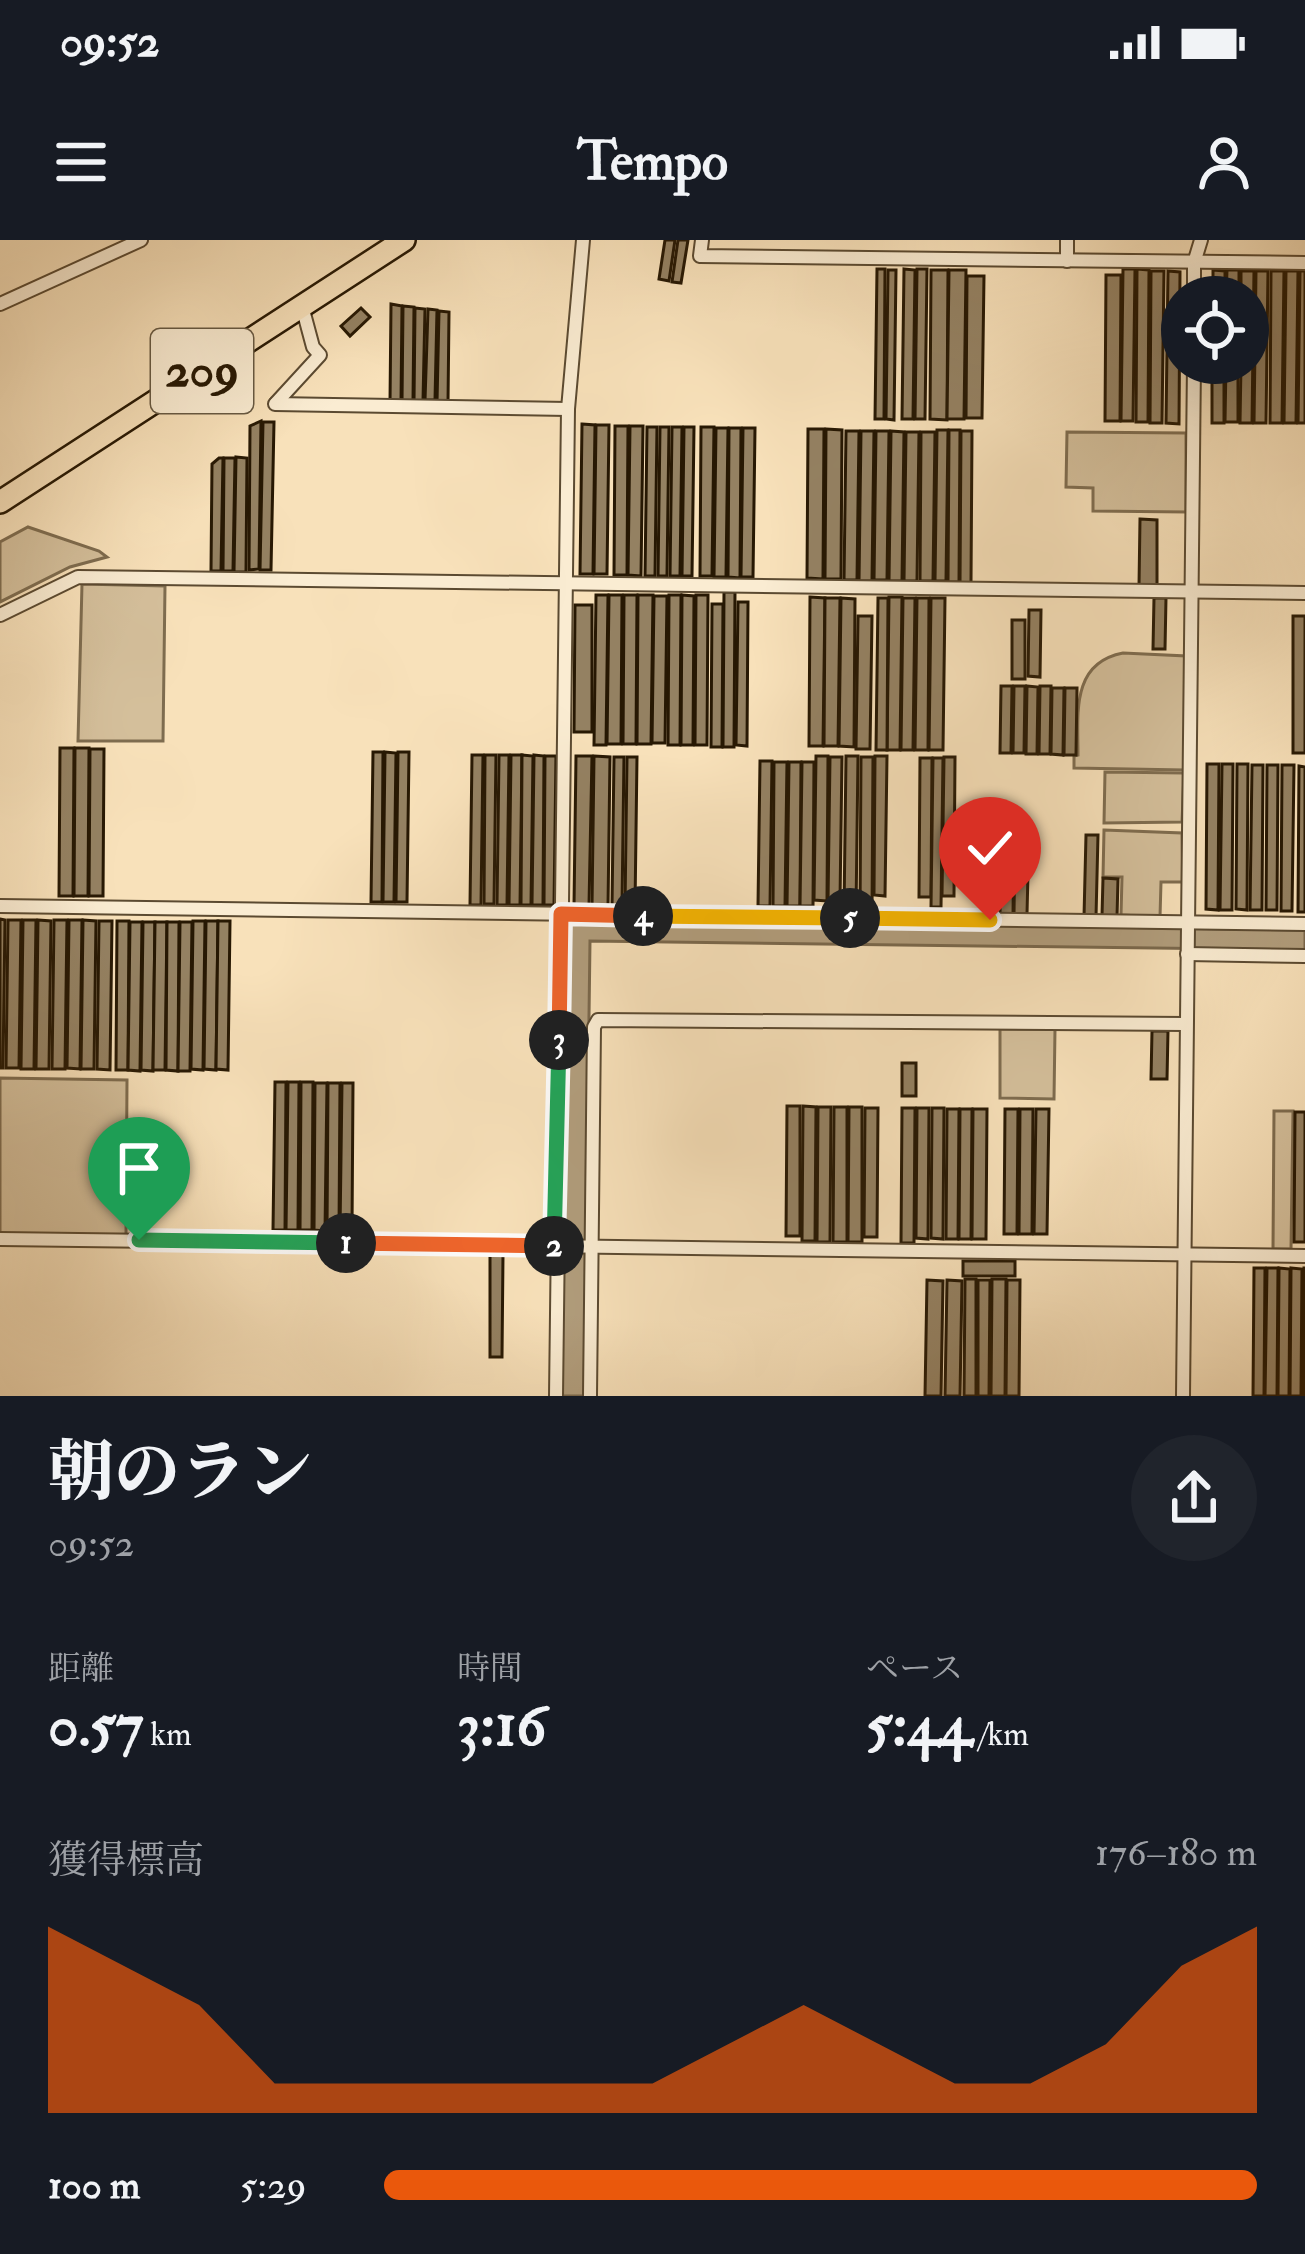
<!DOCTYPE html>
<html lang="ja">
<meta charset="utf-8">
<style>
body{margin:0;font-family:"IM FELL Double Pica","Noto Serif JP",serif;background:#20242c;color:#f1f3f6;height:100vh;display:flex;flex-direction:column;font-size:45px;white-space:nowrap}
*{box-sizing:border-box;margin:0}
p{font-size:39px;color:#9ea1a6}
.icon{flex:none;width:66px;height:66px;fill:none;stroke:currentColor;stroke-width:2;stroke-linecap:round;stroke-linejoin:round}
.map{position:relative;height:1156px;overflow:hidden}
.panel{display:flex;flex-direction:column;background:#171b24;flex:1}
.panel>*{flex:none}
.fabs{position:absolute;left:1161px;top:36px;display:grid;gap:24px}
.fabs a{display:grid;place-items:center;width:108px;height:108px;border-radius:50%;background:#171b24;box-shadow:0 12px 48px #0002;font-size:60px}
.pin{position:absolute;display:grid;place-items:center;width:102px;height:102px;color:#fff;margin:-123px -51px;border-radius:50% 50% 50% 0;rotate:-45deg;box-shadow:0 0 12px #0007}
.pin .icon{rotate:45deg}
.km{position:absolute;width:60px;height:60px;margin:-30px;border-radius:50%;background:#222;color:#fff;font-size:33px;line-height:60px;text-align:center}
.round{display:grid;place-items:center;flex:none;width:126px;height:126px;border-radius:63px;background:#20242c}
.overview{display:flex;align-items:center;justify-content:space-between;height:204px;padding:0 48px}
h1{font-size:66px;font-weight:800;line-height:90px}
.figures{display:grid;grid-template-columns:repeat(3,1fr);gap:18px;height:204px;padding:12px 48px}
.figures div{display:grid;align-content:center}
.figures b{font-size:60px;font-weight:800}
.figures small{font-size:33px;font-weight:400}
.figures p{font-size:33px}
.chart{height:336px;padding:24px 48px}
.chart p{display:flex;justify-content:space-between}
.chart svg{width:100%;height:216px;margin-top:12px;fill:#ea580c;opacity:.7}
ul{padding:0 48px;list-style:none;font-size:39px}
li{display:grid;grid-template-columns:192px 144px 1fr;align-items:center;height:90px}
li i{height:30px;border-radius:15px;background:#ea580c}
.status{display:flex;justify-content:space-between;align-items:center;height:84px;padding:0 60px;background:#171b24;direction:ltr}
.status svg{height:33px;fill:currentColor}
header{display:flex;justify-content:space-between;align-items:center;height:156px;padding:0 48px;background:#171b24;font-size:54px;font-weight:800}
.map>svg:first-child{display:block}
.green{fill:#d4bf9b;stroke:#7e6c4f;stroke-width:3}
.water{fill:#b19d7c;stroke:#7a684c;stroke-width:3}
.building{fill:#948162;stroke:#271803;stroke-width:3}
.lines{fill:none;stroke-linecap:round;stroke-linejoin:round}
.street-casing{stroke:#5b4a31;stroke-width:16}
.highway-casing{stroke:#271803;stroke-width:26}
.street{stroke:#faecd2;stroke-width:12}
.highway{stroke:#f8e1ba;stroke-width:21}
.split-1-casing{stroke:#fff;stroke-width:24}
.split-2-casing{stroke:#fff;stroke-width:24}
.split-3-casing{stroke:#fff;stroke-width:24}
.split-4-casing{stroke:#fff;stroke-width:24}
.split-5-casing{stroke:#fff;stroke-width:24}
.split-6-casing{stroke:#fff;stroke-width:24}
.split-1{stroke:#22a559;stroke-width:15}
.split-2{stroke:#f0652b;stroke-width:15}
.split-3{stroke:#22a559;stroke-width:15}
.split-4{stroke:#f0652b;stroke-width:15}
.split-5{stroke:#f5b400;stroke-width:15}
.split-6{stroke:#f5b400;stroke-width:15}
.labels{text-anchor:middle;dominant-baseline:central;stroke-width:9;stroke-linejoin:round;paint-order:stroke}
.shield{fill:#faecd2;stroke:#665841;stroke-width:3}
.shield-label{font-size:48px;font-weight:bold;fill:#271803}
</style>
<div class="status"><b>09:52</b><svg viewBox="0 0 49 12"><path d="M0 12V9h3v3zM5 12V6h3v6zM10 12V3h3v9zM15 12V0h3v12zM26 1h20v11H26zM47 4h2v5h-2z"/></svg></div>
<header><svg class="icon" aria-label="menu" viewBox="0 0 24 24"><path d="M4 6h16M4 12h16M4 18h16"/></svg>Tempo<svg class="icon" aria-label="person" viewBox="0 0 24 24"><circle cx="12" cy="8" r="4"/><path d="M4 21q1-7 8-7t8 7"/></svg></header>
<div class="map">
<svg width="1305" height="1156" viewBox="0 0 1305 1156">
<rect width="100%" height="100%" fill="#f8e1ba"/>
<filter id="stains"><feTurbulence type="fractalNoise" baseFrequency=".00167" numOctaves="4"/><feColorMatrix values="0 0 0 0 .2 0 0 0 0 .09 0 0 0 0 .02 0 0 0 .5 -.17"/></filter>
<radialGradient id="worn" r=".72"><stop offset=".6" stop-color="#630" stop-opacity="0"/><stop offset="1" stop-color="#630" stop-opacity=".3"/></radialGradient>
<g class="green">
<path d="M1067,192L1186,193V272L1093,271V248L1066,247Z"/>
<path d="M28,287L99,311L107,317L70,327L0,362V302Z"/>
<path d="M82,344L165,346L163,501H78Z"/>
<path d="M1123,413L1186,416L1185,530L1074,528V516L1078,515C1078,473 1071,423 1123,413Z"/>
<path d="M1105,532L1184,533L1182,582L1104,583Z"/>
<path d="M1104,590L1182,593L1183,642H1161L1160,677L1121,675L1122,637H1103Z"/>
<path d="M1000,789H1055L1054,859L1000,858Z"/>
<path d="M0,838L127,840L126,995L0,994Z"/>
<path d="M1274,871H1293L1291,1009H1273Z"/>
</g>
<path class="water" d="M569,680L1305,690V710L590,701L584,1156H561Z"/>
<g class="building">
<path d="M665,0H675L669,41L659,39Z"/>
<path d="M678,0H688L681,43L672,42Z"/>
<path d="M877,29H885L884,179H875Z"/>
<path d="M904,29L915,30L913,179H902Z"/>
<path d="M917,29H927L925,179H915Z"/>
<path d="M1123,29H1135L1133,181H1121Z"/>
<path d="M1137,29L1149,30L1148,182H1136Z"/>
<path d="M888,30H896L894,180L886,179Z"/>
<path d="M931,30H948L947,180L930,179Z"/>
<path d="M949,30H966L964,179H947Z"/>
<path d="M1213,30L1225,31V57H1213Z"/>
<path d="M1227,30H1239V57H1226Z"/>
<path d="M1151,31H1164L1162,183H1150Z"/>
<path d="M1168,31L1180,32L1179,184L1166,183Z"/>
<path d="M1241,31H1254L1252,183H1240L1241,123H1248V57H1241Z"/>
<path d="M1256,31H1268L1266,183H1254Z"/>
<path d="M1271,31H1284L1282,183H1270Z"/>
<path d="M1286,31H1298L1296,183H1284Z"/>
<path d="M1300,31H1305V183H1298Z"/>
<path d="M1106,35H1121L1120,181H1105Z"/>
<path d="M967,36H984L982,178H966Z"/>
<path d="M391,64L402,66L401,162H390Z"/>
<path d="M403,66L414,67L413,161H402Z"/>
<path d="M361,68L370,77L350,96L341,86Z"/>
<path d="M415,68L425,69L423,161H414Z"/>
<path d="M428,69L437,70L435,160H425Z"/>
<path d="M439,71L449,72L448,163L437,162Z"/>
<rect x="1212" y="123" width="12" height="60"/>
<path d="M1226,123H1238V182H1225Z"/>
<path d="M261,181L259,329L249,330L250,186Z"/>
<path d="M263,182H274L271,330H260Z"/>
<path d="M582,184L595,185L593,334H580Z"/>
<path d="M596,185H609L607,334H594Z"/>
<path d="M615,186H628L627,335H614Z"/>
<path d="M630,186H643L641,336L628,335Z"/>
<path d="M647,187H657L655,336H645Z"/>
<path d="M660,187H669L667,336H658Z"/>
<path d="M672,187H682L680,336H670Z"/>
<path d="M684,187H694L692,336H682Z"/>
<path d="M701,187H714L712,336H700Z"/>
<path d="M716,188H728L726,337H714Z"/>
<path d="M729,188H741L740,338L728,337Z"/>
<path d="M743,188H755L753,337H741Z"/>
<path d="M808,189H824L823,339L807,338Z"/>
<path d="M826,189L842,190L841,339H825Z"/>
<path d="M937,190H948L946,341H935Z"/>
<path d="M949,190H960L959,342H948Z"/>
<path d="M846,191H859L857,340H844Z"/>
<path d="M861,191H874L872,341H859Z"/>
<path d="M876,191H889L887,340H874Z"/>
<path d="M891,191L904,192L902,341H889Z"/>
<path d="M961,191H972L971,343H960Z"/>
<path d="M906,192H919L917,341H904Z"/>
<path d="M921,192H935L933,341H920Z"/>
<path d="M236,217L247,218L246,332H234Z"/>
<path d="M219,218H223L221,331H211L212,224Z"/>
<path d="M224,218H235L233,331H223Z"/>
<path d="M1140,279L1157,280V346H1139Z"/>
<path d="M724,352H735L734,507H723Z"/>
<path d="M596,355H608L606,505H594Z"/>
<path d="M609,355H622L621,504H607Z"/>
<path d="M624,355H637L636,504H623Z"/>
<path d="M638,355H653L651,504H637Z"/>
<path d="M669,355H681L680,505H668Z"/>
<path d="M682,355L694,356L693,505H681Z"/>
<path d="M696,355H708L707,505H695Z"/>
<path d="M654,356H667L665,503H652Z"/>
<path d="M810,357L825,358L823,506H809Z"/>
<path d="M889,357H902L900,510H887Z"/>
<path d="M825,358H840L838,506H824Z"/>
<path d="M841,358L855,359L854,507L839,506Z"/>
<path d="M878,358H888L887,510H876Z"/>
<path d="M903,358H915L913,510H901Z"/>
<path d="M917,358H929L928,510H915Z"/>
<path d="M931,358H945L943,510H929Z"/>
<path d="M1154,358H1166L1165,409H1153Z"/>
<path d="M738,362H748L747,506L736,505Z"/>
<path d="M712,364H723L722,507H711Z"/>
<path d="M575,365H592V492H574Z"/>
<path d="M1029,370H1041L1040,437L1028,436Z"/>
<path d="M858,376H872L870,509H856Z"/>
<rect x="1293" y="376" width="12" height="137"/>
<rect x="1012" y="380" width="13" height="59"/>
<path d="M1001,446H1012L1011,513H1000Z"/>
<path d="M1014,446H1025L1024,513H1013Z"/>
<path d="M1027,446L1038,447L1037,514H1026Z"/>
<path d="M1040,446H1051L1050,514H1039Z"/>
<path d="M1052,448H1064L1063,515L1051,514Z"/>
<path d="M1065,448H1077L1076,515H1064Z"/>
<path d="M60,508H74L73,656H59Z"/>
<path d="M75,508H89L88,656H74Z"/>
<path d="M90,509H104L103,656H89Z"/>
<path d="M373,512H383L382,662H371Z"/>
<path d="M385,512L396,513L394,662H383Z"/>
<path d="M398,512H409L407,662H396Z"/>
<path d="M472,515H483L481,665H470Z"/>
<path d="M485,515H496L494,664H484Z"/>
<path d="M499,515H509L507,665H497Z"/>
<path d="M511,515H522L520,665H509Z"/>
<path d="M522,515L533,516L531,665H521Z"/>
<path d="M534,515L544,516L543,665H532Z"/>
<path d="M545,516H556L554,665H544Z"/>
<path d="M576,516H592L589,666H574Z"/>
<path d="M594,516L610,517L608,667L592,666Z"/>
<path d="M816,516H828L827,661L814,660Z"/>
<path d="M846,516H858L856,672H844Z"/>
<path d="M875,516H887L885,656L874,655Z"/>
<path d="M614,517H624L622,667L612,666Z"/>
<path d="M627,517H637L635,667H625Z"/>
<path d="M830,517H842L840,661H828Z"/>
<path d="M861,517H873L872,673H860Z"/>
<path d="M944,517H955L954,656H942Z"/>
<path d="M920,518H932L931,657H919Z"/>
<path d="M933,518H943L941,667H931Z"/>
<path d="M760,521H772L770,666H758Z"/>
<path d="M774,522H787L785,666H773Z"/>
<path d="M789,522H801L800,666H787Z"/>
<path d="M802,522H814L813,666H800Z"/>
<path d="M1207,524H1219L1218,670L1206,669Z"/>
<path d="M1222,524H1233L1232,670H1220Z"/>
<path d="M1237,524H1248L1247,670L1236,669Z"/>
<path d="M1252,525H1263L1262,670H1250Z"/>
<path d="M1267,525H1278L1277,670H1266Z"/>
<path d="M1282,525H1294L1292,671H1281Z"/>
<path d="M1299,526L1305,527V672H1298Z"/>
<path d="M1001,591H1014L1013,674H1000Z"/>
<path d="M1015,591L1029,592L1027,674H1014Z"/>
<path d="M1086,595H1098L1096,677H1084Z"/>
<path d="M1103,638L1118,639L1117,677L1102,676Z"/>
<path d="M0,679L5,680L3,828H0Z"/>
<path d="M8,680H21L19,828H6Z"/>
<path d="M23,680H36L34,829H21Z"/>
<path d="M38,680L51,681L49,829H36Z"/>
<path d="M54,680H67L65,829H52Z"/>
<path d="M69,680H82L80,829L67,828Z"/>
<path d="M83,680L96,681L94,829H81Z"/>
<path d="M99,681H112L110,830L97,829Z"/>
<path d="M117,681H129L128,830H116Z"/>
<path d="M193,681H205L203,830L191,829Z"/>
<path d="M206,681H218L216,830L204,829Z"/>
<path d="M218,681H230L228,830L216,829Z"/>
<path d="M130,682H142L140,831L128,830Z"/>
<path d="M143,682H155L153,831L141,830Z"/>
<path d="M155,682H167L165,830H153Z"/>
<path d="M167,682H179L178,831L166,830Z"/>
<path d="M180,682H192L190,831H178Z"/>
<path d="M1152,791H1168L1167,839H1151Z"/>
<rect x="902" y="823" width="14" height="33"/>
<path d="M275,842H286L285,990H273Z"/>
<path d="M288,842H299L298,990H286Z"/>
<path d="M301,842H313L312,990H300Z"/>
<path d="M315,843H327L325,991L314,990Z"/>
<path d="M328,843H340L339,991L327,990Z"/>
<path d="M342,843H353L352,991L340,990Z"/>
<path d="M787,866H800V996H786Z"/>
<path d="M803,866L816,867L815,1001H802Z"/>
<path d="M818,867H831L830,1002H817Z"/>
<path d="M834,867H847V1002H833Z"/>
<path d="M849,867H862V1002H848Z"/>
<path d="M865,868H878L877,997H864Z"/>
<path d="M902,868H915L914,1003H901Z"/>
<path d="M917,868H929L928,999L916,998Z"/>
<path d="M932,868H944L943,999L931,998Z"/>
<path d="M947,869H959L958,999H946Z"/>
<path d="M960,869H972L971,999H959Z"/>
<path d="M973,869H987L986,999H972Z"/>
<path d="M1005,869H1018L1017,994H1004Z"/>
<path d="M1020,869H1033L1032,994H1019Z"/>
<path d="M1036,869H1049L1047,994H1034Z"/>
<path d="M1295,872H1305V1002H1294Z"/>
<path d="M490,1015H503L502,1117H490Z"/>
<rect x="963" y="1021" width="52" height="15"/>
<path d="M1254,1028H1265L1264,1156H1253Z"/>
<path d="M1267,1028H1278L1277,1156H1265Z"/>
<path d="M1279,1028L1290,1029L1289,1156H1278Z"/>
<path d="M1291,1028L1302,1029L1301,1156H1290Z"/>
<path d="M1304,1028H1305V1156H1303Z"/>
<path d="M965,1039H976V1156H964Z"/>
<path d="M992,1039H1006L1005,1156H991Z"/>
<path d="M927,1040L943,1041L941,1156H925Z"/>
<path d="M947,1040L962,1041L960,1156H945Z"/>
<path d="M978,1040H990L989,1156H978Z"/>
<path d="M1007,1040H1020L1019,1156H1006Z"/>
</g>
<g class="lines">
<g class="street-casing">
<g id="street">
<path d="M702,0L700,16L1305,23"/>
<path d="M1067,21V0"/>
<path d="M1194,57V23L1201,0"/>
<path d="M0,64L141,0"/>
<path d="M276,163L320,115L313,107L302,66"/>
<path d="M275,164L568,169"/>
<path d="M0,375L78,337L1305,353"/>
<path d="M0,666L1305,684"/>
<path d="M1187,714L1305,716"/>
<path d="M0,999L1305,1016"/>
<path d="M556,1156L568,169L583,0"/>
<path d="M590,1156L594,787L598,780L1185,784"/>
<path d="M1183,1156L1194,123"/>
</g>
</g>
<g class="highway-casing">
<path id="highway" d="M0,262L404,0"/>
</g>
<use href="#street" class="street"/>
<use href="#highway" class="highway"/>
</g>
<g class="lines">
<g class="split-1-casing">
<path id="split-1" d="M139,1000L346,1003"/>
</g>
<g class="split-2-casing">
<path id="split-2" d="M346,1003L554,1006"/>
</g>
<g class="split-3-casing">
<path id="split-3" d="M554,1006L559,800"/>
</g>
<g class="split-4-casing">
<path id="split-4" d="M559,800L561,674L643,676"/>
</g>
<g class="split-5-casing">
<path id="split-5" d="M643,676L850,678"/>
</g>
<g class="split-6-casing">
<path id="split-6" d="M850,678L990,680"/>
</g>
<use href="#split-1" class="split-1"/>
<use href="#split-2" class="split-2"/>
<use href="#split-3" class="split-3"/>
<use href="#split-4" class="split-4"/>
<use href="#split-5" class="split-5"/>
<use href="#split-6" class="split-6"/>
</g>
<g class="labels">
<rect class="shield" x="151" y="89" width="102" height="84" rx="9"/>
<g class="shield-label">
<text x="202" y="131">209</text>
</g>
</g>
<rect width="100%" height="100%" filter="url(#stains)"/>
<rect width="100%" height="100%" fill="url(#worn)"/>
</svg>
<div class="fabs">
<a><svg class="icon" aria-label="locate" viewBox="0 0 24 24"><circle cx="12" cy="12" r="6"/><path d="M12 2v4M12 18v4M2 12h4M18 12h4"/></svg></a>
</div>
<div class="pin" style="left:139px;top:1000px;background:#1e9e55"><svg class="icon" aria-label="arrive" viewBox="0 0 24 24"><path d="M6 21V4h12l-3 4 3 4H6"/></svg></div>
<div class="pin" style="left:990px;top:680px;background:#d93025"><svg class="icon" aria-label="check" viewBox="0 0 24 24"><path d="M5 12l5 5 9-10"/></svg></div>
<b class="km" style="left:346px;top:1003px">1</b>
<b class="km" style="left:554px;top:1006px">2</b>
<b class="km" style="left:559px;top:800px">3</b>
<b class="km" style="left:643px;top:676px">4</b>
<b class="km" style="left:850px;top:678px">5</b>
</div>
<section class="panel">
<div class="overview"><div><h1>朝のラン</h1><p>09:52</p></div><a class="round"><svg class="icon" aria-label="share" viewBox="0 0 24 24"><path d="M12 15V3M7 8l5-5 5 5M5 13v7h14v-7"/></svg></a></div>
<div class="figures">
<div><p>距離</p><b>0.57<small> km</small></b></div>
<div><p>時間</p><b>3:16</b></div>
<div><p>ペース</p><b>5:44<small> /km</small></b></div>
</div>
<div class="chart"><p><span>獲得標高</span>176–180 m</p>
<svg viewBox="0 0 160 44" preserveAspectRatio="none"><path d="M0 44V6L10 14L20 22L30 38L40 38L50 38L60 38L70 38L80 38L90 30L100 22L110 30L120 38L130 38L140 30L150 14L160 6V44z"/></svg>
</div>
<ul>
<li><b>100 m</b>5:29<i style="width:100%"></i></li>
</ul>
</section>
